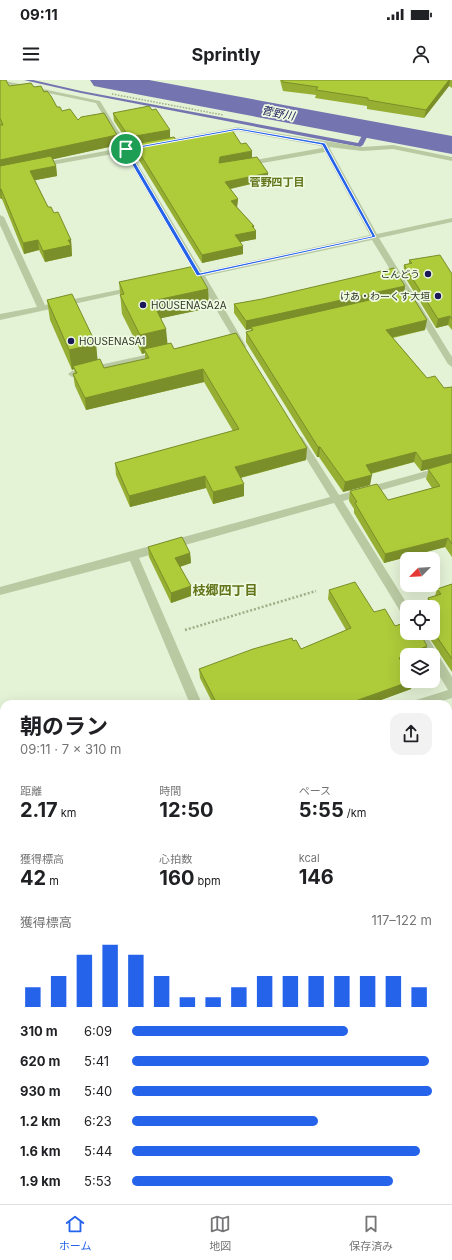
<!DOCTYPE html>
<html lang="ja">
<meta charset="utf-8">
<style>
body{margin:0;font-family:Inter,"Noto Sans JP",sans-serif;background:#f2f2f2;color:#202124;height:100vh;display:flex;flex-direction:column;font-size:15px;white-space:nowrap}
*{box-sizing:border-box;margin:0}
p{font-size:13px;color:#757577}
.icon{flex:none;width:22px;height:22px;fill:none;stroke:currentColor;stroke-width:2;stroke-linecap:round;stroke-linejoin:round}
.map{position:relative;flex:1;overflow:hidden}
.drawer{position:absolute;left:0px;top:620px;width:452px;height:504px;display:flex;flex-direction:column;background:#fff;border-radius:12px 12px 0 0;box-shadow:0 4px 16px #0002}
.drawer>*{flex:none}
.needle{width:26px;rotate:246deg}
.buttons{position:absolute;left:400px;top:472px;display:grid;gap:8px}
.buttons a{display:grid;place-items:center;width:40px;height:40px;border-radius:8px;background:#fff;box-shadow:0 4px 16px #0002;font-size:20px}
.pin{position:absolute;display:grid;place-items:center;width:34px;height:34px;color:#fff;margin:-17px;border:2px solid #fff;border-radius:50%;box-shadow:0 1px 4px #0007}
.round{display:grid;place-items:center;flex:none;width:42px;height:42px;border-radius:12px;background:#f2f2f2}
.head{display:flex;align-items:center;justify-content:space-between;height:68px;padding:0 20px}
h1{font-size:22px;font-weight:700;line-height:30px}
.stats{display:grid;grid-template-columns:repeat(3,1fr);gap:6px;height:68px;padding:4px 20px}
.stats div{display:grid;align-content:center}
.stats b{font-size:20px;font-weight:700}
.stats small{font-size:11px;font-weight:400}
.stats p{font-size:11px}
.chart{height:112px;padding:8px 20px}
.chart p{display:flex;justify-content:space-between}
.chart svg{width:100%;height:72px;margin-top:4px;stroke:#2563eb;stroke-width:6}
ul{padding:0 20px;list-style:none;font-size:13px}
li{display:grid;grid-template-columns:64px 48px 1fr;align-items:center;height:30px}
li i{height:10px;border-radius:5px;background:#2563eb}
.status{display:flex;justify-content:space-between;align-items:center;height:28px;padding:0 20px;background:#fff;direction:ltr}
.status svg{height:11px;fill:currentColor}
header{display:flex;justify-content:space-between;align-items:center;height:52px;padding:0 20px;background:#fff;font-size:18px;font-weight:700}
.dock{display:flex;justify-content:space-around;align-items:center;height:56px;border-top:1px solid #e0e0e0;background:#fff;font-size:11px;color:#757577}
.dock a{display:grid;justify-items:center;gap:2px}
.dock .current{color:#2563eb}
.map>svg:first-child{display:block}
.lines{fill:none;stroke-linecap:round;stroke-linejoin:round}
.stream{fill:#7474b0;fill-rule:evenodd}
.river{fill:#7474b0;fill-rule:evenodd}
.path-far1{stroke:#9eae86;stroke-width:1.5;stroke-dasharray:1.5 1.5;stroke-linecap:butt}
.path{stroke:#9eae86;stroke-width:2.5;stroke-dasharray:2 2;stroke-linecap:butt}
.minor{fill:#b9caa2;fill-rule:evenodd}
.wall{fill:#96af32}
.shaded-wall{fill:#7a8e29}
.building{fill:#aecb3a;stroke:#7a8e29}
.route{fill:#2563eb;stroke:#fff;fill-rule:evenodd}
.poi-dot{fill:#1b1957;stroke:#eefae2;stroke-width:1.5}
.labels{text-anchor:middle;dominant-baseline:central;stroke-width:3.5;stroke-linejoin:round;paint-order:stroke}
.far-poi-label{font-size:10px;fill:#303425;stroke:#eefae2;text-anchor:end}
.far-water-label{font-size:11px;font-style:italic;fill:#1b1957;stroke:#eefae2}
.far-neighbourhood-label{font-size:11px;font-weight:bold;fill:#63741a;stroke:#eefae2}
.neighbourhood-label{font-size:13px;font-weight:bold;fill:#63741a;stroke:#eefae2}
</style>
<div class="status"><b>09:11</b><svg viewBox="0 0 49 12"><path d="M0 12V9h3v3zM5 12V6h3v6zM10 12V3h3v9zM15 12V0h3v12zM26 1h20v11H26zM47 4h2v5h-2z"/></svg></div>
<header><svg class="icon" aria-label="menu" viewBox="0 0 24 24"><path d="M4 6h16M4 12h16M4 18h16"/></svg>Sprintly<svg class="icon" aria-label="person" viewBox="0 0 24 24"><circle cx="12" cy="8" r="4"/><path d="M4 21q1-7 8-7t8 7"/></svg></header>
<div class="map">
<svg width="452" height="1124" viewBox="0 0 452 1124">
<rect width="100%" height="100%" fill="#e4f2d6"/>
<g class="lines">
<g class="stream">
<path d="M24,0H33L81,11L358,63L366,48L371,49L363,65L360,67L81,13Z"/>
<path d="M452,947V957L448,958V948Z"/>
<path d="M10,1120H30L28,1124H8Z"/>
</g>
<path class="river" d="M90,0H149L452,56V74L104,8L94,6Z"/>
<path class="path-far1" d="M112,14L223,35"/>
<path class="path" d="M185,550L316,511"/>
<g class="minor">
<path d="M0,0L100,21L128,67L238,47L362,67L393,65L452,77V81L393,69L362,71L329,67L377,154L452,138V142L379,158L452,277V287L448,284L372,160L205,196L246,266L245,268H239L197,197L193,198L189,196L195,193L124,72L40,87L36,85L40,83L122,68L96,23L0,3ZM238,51L321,66L322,68L245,82L241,84L245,86L325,72L370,155L202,192L130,71Z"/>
<path d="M0,135L4,137L45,225L133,207L137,209L133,211L0,240V234L37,227L0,145Z"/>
<path d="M159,272L163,275L162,277L72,297L68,294L72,291Z"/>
<path d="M299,356L302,357L339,415L452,384V390L343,421L409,527H407V537L403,536L334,423L139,478L202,624H190L130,481L0,515V507L330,417L294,359Z"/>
<path d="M414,553H425L452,597V618L432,624H411L413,621L448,610L433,585V575H427Z"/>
<path d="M0,857L4,858V886L0,884Z"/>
<path d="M452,908V922L448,923V909Z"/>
<path d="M452,980V994L448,995V981Z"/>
<path d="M4,1081V1097L0,1098V1082Z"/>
<path d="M57,1120H73L74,1124H58Z"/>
<path d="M102,1120H126L124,1124H100Z"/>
<path d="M309,1120H325L326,1124H310Z"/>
</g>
</g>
<g class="wall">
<path d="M0,0L9,6L34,7L44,12L57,27L62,31L78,40L117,55L118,65L53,79L56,86L57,96L35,100L48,127L54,133L71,160L72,176L45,182L39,170L24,174L2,119H1L0,118Z"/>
<path d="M280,0H452V8L449,6L424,38L367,29V26L315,18L316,15L283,11Z"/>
<path d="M113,33L170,50V57L177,61L252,78L268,100L230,109L238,119L237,127L254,146V149L256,151V159L240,162L243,174L202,183L134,72V64L130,65L114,41Z"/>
<path d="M409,180L452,194V250L448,245L436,248L403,194L404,185L409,184Z"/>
<path d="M119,202L208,209L209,228L161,238L167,264L174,269L236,253L306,380L241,398L244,416L213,424L206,408L130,427L116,395L115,383L233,351L204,302L86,330L75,306L73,294L75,293L74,289L72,290L50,240L47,220L96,264L97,280L104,288L145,279V273L142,274L122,234Z"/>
<path d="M405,206L404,212L425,250L393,258L427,298L444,308L452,307V477L445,467L384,483L354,433V429L349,421L350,411L388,420L432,408L426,399L429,389L421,391L414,382L371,394L370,405L343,412L319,377H317L246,262V252L251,251V249L246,250L234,233V224Z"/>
<path d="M148,467L190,473L191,483L180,487L191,506V516L171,523L149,477Z"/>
<path d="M452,504V592L426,553H433V527H426L428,518L435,516L437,509Z"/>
<path d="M329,510L374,532L395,546L425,575H407V583L403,584L411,609L370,624H213L200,598L199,589L293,561L301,569L346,550L328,519Z"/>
<path d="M349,1120H400L402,1124H350Z"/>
</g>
<g class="shaded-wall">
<path d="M449,0H450L449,6L424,38L426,30Z"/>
<path d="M170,50V58L130,65L129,57Z"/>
<path d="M117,55L118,65L0,91V80Z"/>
<path d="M252,71V79L219,83L220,77Z"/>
<path d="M56,86L57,96L31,101L30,91Z"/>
<path d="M268,93V100L225,110V102Z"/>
<path d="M0,109H1L2,119H1Z"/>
<path d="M238,119L237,127L231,129V121Z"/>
<path d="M252,146H254V151H256V159L235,163V155Z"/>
<path d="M38,160L39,170L24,174L23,163Z"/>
<path d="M68,160H71L72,176L45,182L43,171Z"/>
<path d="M243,166V174L202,183V175Z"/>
<path d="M405,206L404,214L251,247V249L246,250V241Z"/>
<path d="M208,209L209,228L153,240L152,221Z"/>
<path d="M450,236L448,245L436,248L438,239Z"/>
<path d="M427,240L425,250L384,259L386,250Z"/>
<path d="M166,249L168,268L144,269L145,273L142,274L140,255Z"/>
<path d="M96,264L98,284L73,286L74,289L72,290L69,270Z"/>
<path d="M203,289L204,302L86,330L85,318Z"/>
<path d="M318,367H320L319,377H317Z"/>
<path d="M307,368L306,380L235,399V387Z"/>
<path d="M416,372L414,382L364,395L366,385Z"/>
<path d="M452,374V383L421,391L422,381Z"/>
<path d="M372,395L370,405L343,412L345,402Z"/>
<path d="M205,396L206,408L130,427L129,416Z"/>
<path d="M244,404V416L213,424V412Z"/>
<path d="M448,458L445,467L384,483L385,474Z"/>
<path d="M190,473L191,483L176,488L175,478Z"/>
<path d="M191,506V516L171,523V513Z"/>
<path d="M427,566L425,575H407V583L397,587L399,578Z"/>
<path d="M411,601H413L411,609L370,624H347Z"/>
<path d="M452,802V808L448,810V803Z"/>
<path d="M451,826L448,832V827Z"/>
<path d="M452,877V882L448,884V878Z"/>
<path d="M452,1090V1093L448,1095V1092Z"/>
</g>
<g class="building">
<path d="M0,0H6L9,6L31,3L34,7L41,6L44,12L47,11L51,16L57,27H60L62,31L70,29L78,40L81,37L104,33L117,55L0,80V45H3L0,38Z"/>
<path d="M282,0H449L426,30L368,20V18L316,10L318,7L283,2Z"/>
<path d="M149,26L152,30L156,29L170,50L129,57L113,33Z"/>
<path d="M232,50L241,64L246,63L252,71L220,77L219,83L257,77L268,93L225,102L238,119L231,121L254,146H252L256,151L235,155L243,166L202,175L134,64L174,57L177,61Z"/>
<path d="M51,76L56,86L30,91L48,127H51L54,133L58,132L71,160H68L71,165L43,171L38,160L23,163L1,109H0V86Z"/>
<path d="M440,175L452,194V239L450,236L438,239L404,185L412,183L409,180Z"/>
<path d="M195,186L208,209L152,221L166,249L140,255L120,215L124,214L119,202Z"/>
<path d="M394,188L405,206L246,241L234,224L262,219Z"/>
<path d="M409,211L427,240L386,250L427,298L435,296L444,308L452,307V374L422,381L416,372L366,385L372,395L345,402L320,367H318L246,252L253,250L251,247Z"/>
<path d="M72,214L96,264L69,270L47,220Z"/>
<path d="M236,253L307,368L235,387L244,404L213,412L205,396L129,416L115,383L239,349L203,289L85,318L73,294L77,293L73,286L100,279L104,288L149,278L144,269L171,263L174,269Z"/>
<path d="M452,382V464L448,458L385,474L355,423L357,422L350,411L377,404L388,420L440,406L428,389Z"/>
<path d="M182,457L190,473L175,478L191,506L171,513L148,467Z"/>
<path d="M355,502L374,532L385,529L395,546L407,542V553H420L427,566L399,578L407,590V601H411L347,624H217L199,589L253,569L292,558L293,561L296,560L301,569L351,548L329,510Z"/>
<path d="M452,504V579L433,551V533L437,532L428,518L441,514L437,509Z"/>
<path d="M448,717L449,718L452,717V802L448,803Z"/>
<path d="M448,821L451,826L448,827Z"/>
<path d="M448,842L452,845V877L448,878Z"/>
<path d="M452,1038V1090L448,1092V1039Z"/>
<path d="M223,1120H239L240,1123L246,1120H273L274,1121L275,1120H281L283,1124H215Z"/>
<path d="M352,1120H400L402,1124H352L354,1123Z"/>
</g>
<path class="route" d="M238,48L325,63L376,157L197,196L123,69ZM238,50L322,65L372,156L200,193L128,70Z"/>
<g class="poi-dot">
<circle cx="428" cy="194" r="4"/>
<circle cx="438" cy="216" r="4"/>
<circle cx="143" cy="225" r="4"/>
<circle cx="71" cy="261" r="4"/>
</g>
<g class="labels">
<g class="far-poi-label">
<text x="420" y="194">こんどう</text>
<text x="430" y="216">けあ・わーくす大垣</text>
<text x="151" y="225" text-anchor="start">HOUSENASA2A</text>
<text x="79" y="261" text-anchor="start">HOUSENASA1</text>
</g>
<g class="far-water-label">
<text transform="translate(278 33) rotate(11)">菅野川</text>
</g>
<g class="far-neighbourhood-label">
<text x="277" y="102">菅野四丁目</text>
</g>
<g class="neighbourhood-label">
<text x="225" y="510">枝郷四丁目</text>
</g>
</g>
</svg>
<div class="buttons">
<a><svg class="needle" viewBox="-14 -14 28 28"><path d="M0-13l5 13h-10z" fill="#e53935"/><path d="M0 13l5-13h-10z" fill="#757577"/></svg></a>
<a><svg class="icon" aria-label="locate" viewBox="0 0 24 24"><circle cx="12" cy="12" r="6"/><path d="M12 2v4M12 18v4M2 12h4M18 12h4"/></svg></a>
<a><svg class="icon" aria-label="layers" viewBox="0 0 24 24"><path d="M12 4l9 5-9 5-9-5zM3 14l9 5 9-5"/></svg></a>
</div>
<div class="pin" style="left:126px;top:69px;background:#1e9e55"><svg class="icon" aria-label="arrive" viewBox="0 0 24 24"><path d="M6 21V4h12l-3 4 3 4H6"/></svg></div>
<section class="drawer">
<div class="head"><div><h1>朝のラン</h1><p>09:11 · 7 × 310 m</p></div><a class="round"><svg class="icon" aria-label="share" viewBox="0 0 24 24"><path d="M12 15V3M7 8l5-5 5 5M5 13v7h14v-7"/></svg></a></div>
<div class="stats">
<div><p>距離</p><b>2.17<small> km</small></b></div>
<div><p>時間</p><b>12:50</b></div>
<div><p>ペース</p><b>5:55<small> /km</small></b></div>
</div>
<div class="stats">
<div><p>獲得標高</p><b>42<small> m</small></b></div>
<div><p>心拍数</p><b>160<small> bpm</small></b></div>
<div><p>kcal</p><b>146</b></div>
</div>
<div class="chart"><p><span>獲得標高</span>117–122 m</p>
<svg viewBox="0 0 160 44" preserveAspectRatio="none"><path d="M5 44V32M15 44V25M25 44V12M35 44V6M45 44V12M55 44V25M65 44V38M75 44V38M85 44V32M95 44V25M105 44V25M115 44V25M125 44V25M135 44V25M145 44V25M155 44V32"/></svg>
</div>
<ul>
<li><b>310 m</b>6:09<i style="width:72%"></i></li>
<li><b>620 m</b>5:41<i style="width:99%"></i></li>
<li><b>930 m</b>5:40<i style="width:100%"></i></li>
<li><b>1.2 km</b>6:23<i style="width:62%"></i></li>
<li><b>1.6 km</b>5:44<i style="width:96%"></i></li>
<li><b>1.9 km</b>5:53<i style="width:87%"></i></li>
</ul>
</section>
</div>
<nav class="dock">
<a class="current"><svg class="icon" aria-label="home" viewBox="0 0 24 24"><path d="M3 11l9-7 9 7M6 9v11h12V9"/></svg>ホーム</a>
<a><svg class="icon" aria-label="map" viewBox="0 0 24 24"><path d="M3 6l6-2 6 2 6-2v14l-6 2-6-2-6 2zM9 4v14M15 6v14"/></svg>地図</a>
<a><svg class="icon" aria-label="saved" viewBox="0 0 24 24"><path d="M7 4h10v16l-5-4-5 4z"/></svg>保存済み</a>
</nav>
